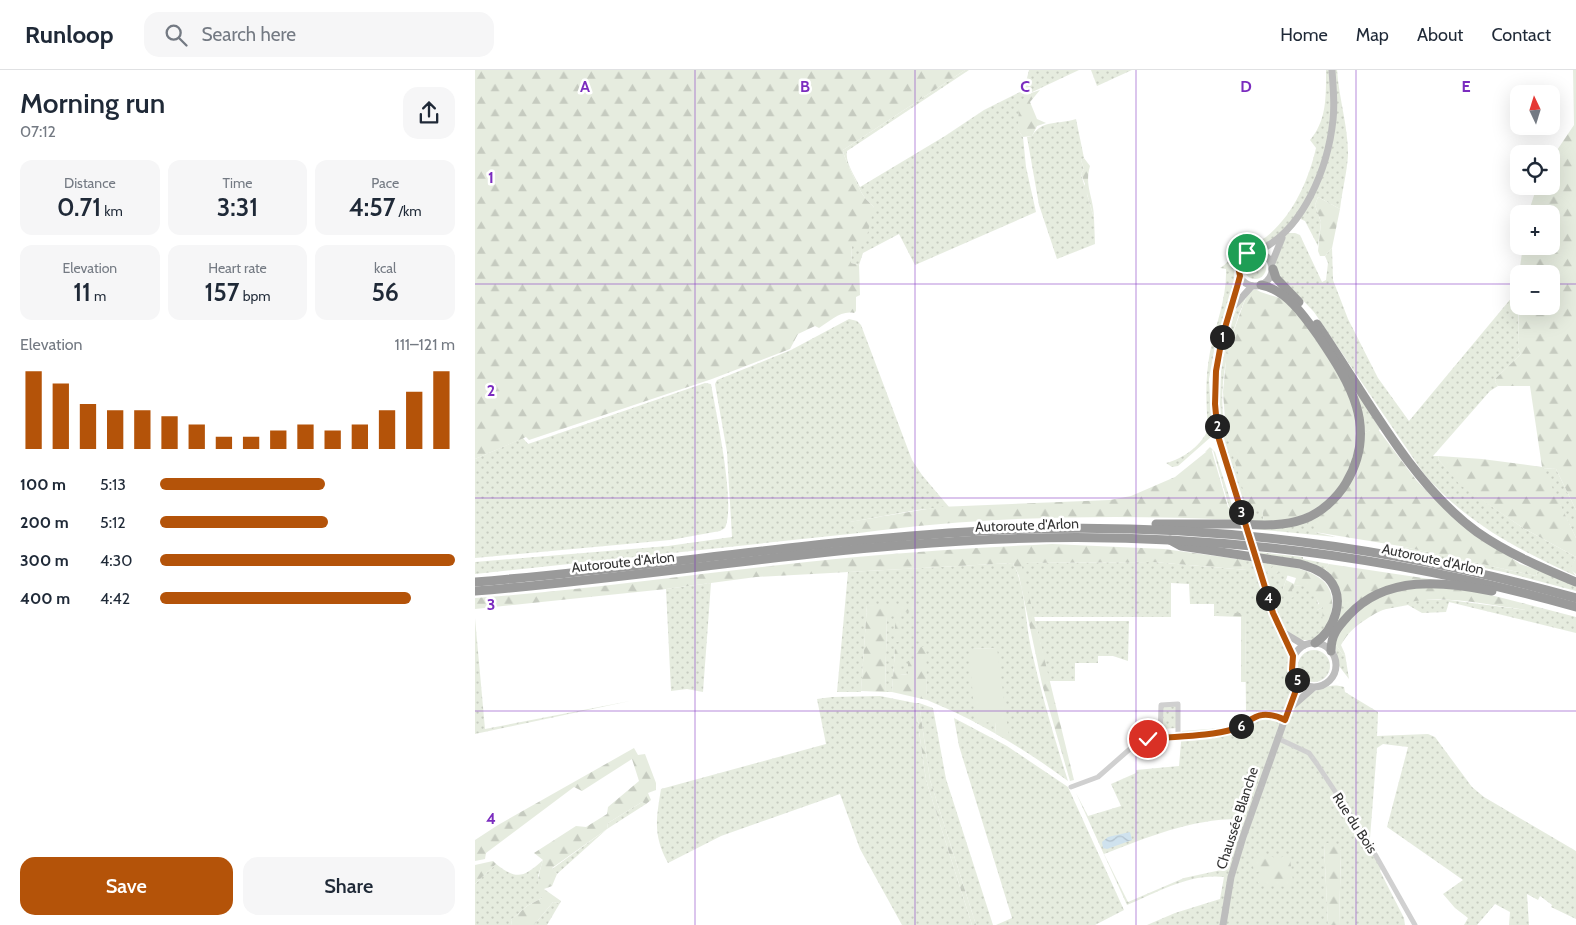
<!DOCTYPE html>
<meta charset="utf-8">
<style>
body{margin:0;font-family:Cabin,sans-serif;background:#f6f6f7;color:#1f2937;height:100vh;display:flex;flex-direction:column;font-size:19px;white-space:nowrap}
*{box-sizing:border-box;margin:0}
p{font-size:16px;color:#747a83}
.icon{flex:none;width:28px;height:28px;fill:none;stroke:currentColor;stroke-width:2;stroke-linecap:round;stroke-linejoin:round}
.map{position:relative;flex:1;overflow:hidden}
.sheet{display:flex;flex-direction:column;background:#fff;width:475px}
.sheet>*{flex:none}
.needle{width:32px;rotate:356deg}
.fabs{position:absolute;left:1035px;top:15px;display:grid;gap:10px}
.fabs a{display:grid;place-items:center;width:50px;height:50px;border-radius:10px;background:#fff;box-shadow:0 5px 20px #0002;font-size:25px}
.pin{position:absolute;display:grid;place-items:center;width:42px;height:42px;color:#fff;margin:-21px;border:2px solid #fff;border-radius:50%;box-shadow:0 1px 5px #0007}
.km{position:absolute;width:25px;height:25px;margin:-12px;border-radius:50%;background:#222;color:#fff;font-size:14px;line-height:25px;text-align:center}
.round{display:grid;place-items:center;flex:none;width:52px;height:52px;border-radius:15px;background:#f6f6f7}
.head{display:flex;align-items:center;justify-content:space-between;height:85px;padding:0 20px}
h1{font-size:28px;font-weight:600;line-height:38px}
.stats{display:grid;grid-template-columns:repeat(3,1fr);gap:8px;height:85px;padding:5px 20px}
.stats div{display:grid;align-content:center;border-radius:12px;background:#f6f6f7;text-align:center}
.stats b{font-size:25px;font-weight:600}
.stats small{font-size:14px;font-weight:400}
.stats p{font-size:14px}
.chart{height:140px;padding:10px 20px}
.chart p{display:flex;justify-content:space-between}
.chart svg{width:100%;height:90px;margin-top:5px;stroke:#b45309;stroke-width:6}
.action{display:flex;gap:10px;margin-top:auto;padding:10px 20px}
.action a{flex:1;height:58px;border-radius:15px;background:#b45309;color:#fff;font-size:20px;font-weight:600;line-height:58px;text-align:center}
.action a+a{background:#f6f6f7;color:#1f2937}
ul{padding:0 20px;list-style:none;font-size:16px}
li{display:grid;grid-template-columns:80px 60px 1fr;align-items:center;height:38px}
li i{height:12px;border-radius:6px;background:#b45309}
header{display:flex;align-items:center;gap:30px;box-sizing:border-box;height:70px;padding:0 25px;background:#fff;border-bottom:1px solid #e0e1e3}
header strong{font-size:24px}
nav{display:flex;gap:28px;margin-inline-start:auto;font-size:18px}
.search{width:350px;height:45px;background:#f6f6f7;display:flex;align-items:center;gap:12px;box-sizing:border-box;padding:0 18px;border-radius:15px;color:#747a83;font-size:19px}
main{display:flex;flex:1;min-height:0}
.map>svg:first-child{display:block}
.grass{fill:url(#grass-dots);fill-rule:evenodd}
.forest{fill:url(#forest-firs)}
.green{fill:#e6ecdf}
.water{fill:url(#water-waves)}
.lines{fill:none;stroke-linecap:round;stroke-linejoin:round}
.minor{stroke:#d0d0d0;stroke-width:5}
.secondary{stroke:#bdbdbd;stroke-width:7}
.motorway{stroke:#9a9a9a;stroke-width:9}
.secondary-bridge{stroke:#bdbdbd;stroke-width:7}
.route-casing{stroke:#fff;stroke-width:10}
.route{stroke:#b45309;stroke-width:6}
.grid{fill:none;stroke:#7b2cbf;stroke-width:1;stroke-opacity:0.55}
.labels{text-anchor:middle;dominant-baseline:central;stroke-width:5;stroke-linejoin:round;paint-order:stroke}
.street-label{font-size:14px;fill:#333;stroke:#fff}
.grid-label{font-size:16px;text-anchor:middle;font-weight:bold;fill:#7b2cbf;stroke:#fff;stroke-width:5;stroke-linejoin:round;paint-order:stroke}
</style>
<header>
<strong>Runloop</strong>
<div class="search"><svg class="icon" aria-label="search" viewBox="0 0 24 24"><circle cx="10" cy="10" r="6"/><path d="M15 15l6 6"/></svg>Search here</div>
<nav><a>Home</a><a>Map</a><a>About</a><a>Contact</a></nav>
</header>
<main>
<section class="sheet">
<div class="head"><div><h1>Morning run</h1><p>07:12</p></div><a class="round"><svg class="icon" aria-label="share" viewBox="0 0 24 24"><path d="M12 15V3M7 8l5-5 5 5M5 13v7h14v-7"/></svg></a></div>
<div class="stats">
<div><p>Distance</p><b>0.71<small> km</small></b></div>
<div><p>Time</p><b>3:31</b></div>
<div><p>Pace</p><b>4:57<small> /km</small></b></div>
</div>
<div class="stats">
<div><p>Elevation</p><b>11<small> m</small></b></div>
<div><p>Heart rate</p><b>157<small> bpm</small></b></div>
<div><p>kcal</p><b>56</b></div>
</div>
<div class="chart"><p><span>Elevation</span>111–121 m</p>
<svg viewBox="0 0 160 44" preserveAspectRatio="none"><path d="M5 44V6M15 44V12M25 44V22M35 44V25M45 44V25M55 44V28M65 44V32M75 44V38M85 44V38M95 44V35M105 44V32M115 44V35M125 44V32M135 44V25M145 44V16M155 44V6"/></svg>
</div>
<ul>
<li><b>100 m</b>5:13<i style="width:56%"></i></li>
<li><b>200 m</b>5:12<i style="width:57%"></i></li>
<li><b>300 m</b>4:30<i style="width:100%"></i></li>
<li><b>400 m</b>4:42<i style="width:85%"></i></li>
</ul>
<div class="action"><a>Save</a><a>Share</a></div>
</section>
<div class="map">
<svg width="1101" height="855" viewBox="0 0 1101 855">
<defs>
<pattern id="grass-dots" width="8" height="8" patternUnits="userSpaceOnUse" patternTransform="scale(1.25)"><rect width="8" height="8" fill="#e6ecdf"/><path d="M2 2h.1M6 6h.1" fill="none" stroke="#c6cbc0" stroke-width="1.8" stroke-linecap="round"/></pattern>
<pattern id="forest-firs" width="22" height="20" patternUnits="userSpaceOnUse" patternTransform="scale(1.25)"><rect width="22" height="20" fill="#e6ecdf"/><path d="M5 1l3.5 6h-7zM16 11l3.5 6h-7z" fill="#c6cbc0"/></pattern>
<pattern id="water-waves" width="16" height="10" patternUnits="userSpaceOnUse" patternTransform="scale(1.25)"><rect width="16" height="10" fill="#cfe2ee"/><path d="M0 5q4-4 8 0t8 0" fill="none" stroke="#b2c2cd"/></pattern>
</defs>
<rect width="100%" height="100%" fill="#fff"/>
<g class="grass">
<path d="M490,0H494L372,81C370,93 380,106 385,117L470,66L509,40L549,20L554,0H604L553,24L543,60L548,67L551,97L561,142L440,195L424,164L388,183L384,195L376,193L377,176L399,137C395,133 390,129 388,125C384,118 367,84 368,80Z"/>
<path d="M616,0H657L622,16Z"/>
<path d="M851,0H862C864,29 873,56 873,85C872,103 867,121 865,139L843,127L840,135L846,152L843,176L830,151L821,147L810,163H820L825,165L847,212L851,210L853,193L850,186L857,178L858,210L873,249L903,308L934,351L1043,220V278L1046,284L1021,308L1020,312L1023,316L1015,321L958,386H964L963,389L986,415L1048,458L1101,487L1096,499L1101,506C1044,480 991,453 949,404L839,242L801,202L800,191L809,164L784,178L768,181L759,197L760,220L741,270L734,309L737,366L703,396L697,397L691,393C708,389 727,375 733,359C731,333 730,308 735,282C741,253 752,228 751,199L745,198C754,193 756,185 763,179C772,173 783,173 791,167C818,146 834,109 841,78L835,70C852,50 851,26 851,0Z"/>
<path d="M601,49L609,88L606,90L609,99L606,104L619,148L620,174L582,189L564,135L552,67L557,66C567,49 583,55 601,49Z"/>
<circle cx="780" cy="198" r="11"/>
<path d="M773,223C755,261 740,321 751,362C758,386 776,417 787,440L789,451H774C756,397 724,315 757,263C753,247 763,236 773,223Z"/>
<path d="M374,249L382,251L386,255L437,390L447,405L474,437L442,440L375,452L384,463L0,504V492L193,476L257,467L252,382L240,314L242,310L316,280Z"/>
<path d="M230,313L236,314C241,343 261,435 250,458L245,461L195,470L0,488V389L48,368L53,374Z"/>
<path d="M877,314L905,359L903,361L895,355V360L890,363L884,331Z"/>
<path d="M735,377L740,382L757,435L761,442L754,437L738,380L730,382Z"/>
<path d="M1067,398L1081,399L1101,440V468Z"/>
<path d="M852,439L840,462L861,467L768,458L807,457Z"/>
<path d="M925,476L1061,506L1063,500L1101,516V521L1033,503L925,480Z"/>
<path d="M773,481L828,487V489L854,494L850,499L862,512L866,533L874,539L858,558L864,545L854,505L773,483Z"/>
<path d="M763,489L801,494L804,503L813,504L808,519L816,520L818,516C822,516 828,515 831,515C840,518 845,532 842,540L848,537L853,554L840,570H826L810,563L814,583L813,597L820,620L814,639C829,628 849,610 869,617L870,622L903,642L902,666L953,664L960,667L997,717L1009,727L1101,781V849L1076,837L1077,835L1065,826L1063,830L1052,824L1054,855H1034L1035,842L1020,834L1002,855H989L993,848L980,838L968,824L988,810L912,757L933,677L908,674L902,678L895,768L892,771L907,797L905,801L929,848L930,855H864L866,781L849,774L853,855H672L700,843L745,829L749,807C715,803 683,822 652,835L601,723L613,746L646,736L636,714L661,703V700L704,696L707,661L746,658L761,655L770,649L774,651L781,646V641H771L770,543H739V534H715L714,514L696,513V547H558L545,493L678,492L772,500ZM767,749L751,796L746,800L709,808L653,832L629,784C673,767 718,748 767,749Z"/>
<path d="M538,493C551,518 550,551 556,578C566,623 579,667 593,711C550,679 501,650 452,630L450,577L439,591H433V605L425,604V580H420L417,622H410L412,545H420V572L426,541H444L392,535L386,622H362L373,502ZM522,578L521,664L520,652L495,579Z"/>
<path d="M236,513L228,622L212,619L196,621L191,519Z"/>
<path d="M941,530H974L1051,540V534L1101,547V563L974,532L971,542L947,543L933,535L906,540L921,533Z"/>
<path d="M0,548L10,659L155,631L0,664Z"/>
<path d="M560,551H654L653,591L638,586H623V593H600V611H574Z"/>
<path d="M859,572L868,585L870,584L874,609L864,596Z"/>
<circle cx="839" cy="596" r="16"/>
<path d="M405,626L440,633L451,710L497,855H427L385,779L365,724L246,766L193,793C178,765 181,750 186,719L351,674L342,629L357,627Z"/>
<path d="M444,633L458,638L471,709L518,855H501L455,710Z"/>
<path d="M703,634V658L685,659L686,635Z"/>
<path d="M479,648L532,676L593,717L649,840L620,855H521L537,848L484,676Z"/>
<path d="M167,732L171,734L132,759L82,804L77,799L132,759L133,753Z"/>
<path d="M68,790L63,806L67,828L52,836L36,850L37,855H0V814L21,794C42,810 48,808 68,790Z"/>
<path d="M78,832L85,833L72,855H59Z"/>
</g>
<g class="forest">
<path d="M0,0H490L368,80C367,84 384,118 388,125C390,129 395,133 399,137L390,174L377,176L376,193L384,195L385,225L381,227V241L379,243C366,240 355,251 344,258L340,256L323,264L315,279L237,309L54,370L51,367L0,389Z"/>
<path d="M1098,0H1101V440L1081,399L1068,398L1101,468V504L1095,499L1101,487L1048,458L985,415L963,389L964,386L1007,389L1067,397L1055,316H1023L1020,312L1021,308L1046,284L1043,278L1044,209V236H1076V204H1044L1048,176H1076V144H1053L1062,116H1076V89L1099,55Z"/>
<path d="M565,20L555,32L562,49L571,53L562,56L557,66L548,67L543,60L544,33L553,24Z"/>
<path d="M609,88L615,96C609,116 619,128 619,148L612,124L607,120L610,114L606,104L609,99L606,90Z"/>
<path d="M843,127L865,139L857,178L850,186H845L843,181L846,152L840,135Z"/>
<path d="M778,220H782C792,226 803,225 812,233C827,245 836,263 847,279C858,296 872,315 878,335C890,382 868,434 819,448C809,451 799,451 789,451L787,440H774L751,362L748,322L752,280L768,235L773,223Z"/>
<path d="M899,354L941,410L973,443L1045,494L1063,500L1061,506L925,476L840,462L839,452C870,421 886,409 890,363L895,360V355Z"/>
<path d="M736,378L753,437L761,442L764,450C638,444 509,446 384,463L374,452L464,437L635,430L656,426L700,407Z"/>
<path d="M577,474L689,479L763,489L773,495L772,500L678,492L546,493L599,710L595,711L567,614L544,506L538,493L281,507L191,519L0,539V528C111,520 221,504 332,492C413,483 495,478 577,474Z"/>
<path d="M801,494C837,500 869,509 853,554L847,553L848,537L842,540L840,535L844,534C838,519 835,515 819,516L817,520L819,527L816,528L808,519L811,510L819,514L821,508L804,503L794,506L792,502Z"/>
<path d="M854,494L961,510L939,511L874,539H870C860,523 869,516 850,499Z"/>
<path d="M958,516L996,520L1051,534V540C998,533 941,517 893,548C882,555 873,562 866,575L870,584L868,585L859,572C868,551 892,528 916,522C929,519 944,518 958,516Z"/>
<path d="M392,535L445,536L444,541L426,542L424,572H420V546L412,545L410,622L386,621Z"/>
<path d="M739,543H770L771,612H766V547L739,546Z"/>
<path d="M440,577H451L452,630L417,622L420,579L425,580V604L433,605V591H439Z"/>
<path d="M440,633H444L455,710L501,855H497L451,710Z"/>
<path d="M159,678L163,685L170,684L181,713V720L173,723L176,730L171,734L167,732L133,753L132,759L77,798L82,804L77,816L69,819L86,831L85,833L78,832L59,855H37L36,850L52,836L67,828C60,815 64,803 68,790L59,783L101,756L111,757L132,744L133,737L164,711L157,689L107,721L99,717L11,783L10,789L0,791V770L23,755Z"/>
<path d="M856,772L866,781L864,855H853L849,774Z"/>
<path d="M787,783L803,789L809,786L815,789L818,811L813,817L783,813L781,807L787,801L781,802C776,796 777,790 781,784Z"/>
<path d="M18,791L21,794L0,814V795Z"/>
</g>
<path class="green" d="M522,578L534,667L528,668L521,664L520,652L500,653L494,579Z"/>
<path class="water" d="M655,762L657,770L632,779L628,778L627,772L633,767Z"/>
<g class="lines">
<g class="minor">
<path d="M685,668L686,635L703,634V666"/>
<path d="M802,668L834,683L842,694L892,770L940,855"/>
<path d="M596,717L623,707L664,671L747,662L762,658L781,646L793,645L809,650"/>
</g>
<g class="secondary">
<path d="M783,181C829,160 853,97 858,50C860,33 858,17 857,0"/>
<circle cx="780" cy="199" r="17"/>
<path d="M797,193L807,168"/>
<path d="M765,206C759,232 749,257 743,284C732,339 749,389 766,441"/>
<path d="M759,236L777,216"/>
<path d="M783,496L798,543L818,586"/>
<path d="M809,563L829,575"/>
<circle cx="839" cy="595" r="22"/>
<path d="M815,638L838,618"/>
<path d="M748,855L756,807L768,767L823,612"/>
</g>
<g class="motorway">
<path d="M798,199L801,208L824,232"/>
<path d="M842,254C889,322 935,413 1002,462C1032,483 1067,498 1101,512"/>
<path d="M681,454C708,454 734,454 761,454C784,455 807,457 829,449C846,443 862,428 871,413C904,358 875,313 844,267C830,247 812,220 786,215"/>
<path d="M695,470L706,476L825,494C835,497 845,500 853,508C872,528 859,560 840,573"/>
<path d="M0,512C176,498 351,468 527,460C721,451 914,475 1101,528"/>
<path d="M0,521C163,508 325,480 488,471C695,458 901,481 1101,537"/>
<path d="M856,581C856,564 863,557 874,545C911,505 968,511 1017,521"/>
</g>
<path class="secondary-bridge" d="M766,441L783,496"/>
</g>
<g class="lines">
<g class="route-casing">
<path id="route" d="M673,669C701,666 732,667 759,659C769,656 777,646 787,645C795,644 802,646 810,650L824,612L817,600L818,586L798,543L743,366L740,334L741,301L747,268L762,217L765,206L763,196L772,183"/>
</g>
<use href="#route" class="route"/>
</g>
<path class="grid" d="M220,0V855M440,0V855M661,0V855M881,0V855M0,214H1044M1076,214H1101M0,428H1101M0,641H1101"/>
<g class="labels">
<g class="street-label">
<text transform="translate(552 455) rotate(-2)">Autoroute d'Arlon</text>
<text transform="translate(958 489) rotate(12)">Autoroute d'Arlon</text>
<text transform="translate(148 492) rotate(-6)">Autoroute d'Arlon</text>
<text transform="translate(762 748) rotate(-72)">Chaussée Blanche</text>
<text transform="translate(880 753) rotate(57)">Rue du Bois</text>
</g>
</g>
<g class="grid-label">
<text x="110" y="22">A</text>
<text x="330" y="22">B</text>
<text x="550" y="22">C</text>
<text x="771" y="22">D</text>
<text x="991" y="22">E</text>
<text x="16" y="113">1</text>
<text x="16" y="326">2</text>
<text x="16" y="540">3</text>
<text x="16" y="754">4</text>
</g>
</svg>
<div class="fabs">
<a><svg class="needle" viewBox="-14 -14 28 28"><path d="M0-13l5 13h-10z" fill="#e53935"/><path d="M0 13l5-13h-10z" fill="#747a83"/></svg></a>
<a><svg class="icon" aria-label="locate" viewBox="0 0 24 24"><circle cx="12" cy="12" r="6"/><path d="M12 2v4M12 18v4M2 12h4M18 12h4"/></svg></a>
<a>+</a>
<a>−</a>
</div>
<div class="pin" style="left:772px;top:183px;background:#1e9e55"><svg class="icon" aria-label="arrive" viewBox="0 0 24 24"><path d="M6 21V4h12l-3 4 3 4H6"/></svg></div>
<div class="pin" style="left:673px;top:669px;background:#d93025"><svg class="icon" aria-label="check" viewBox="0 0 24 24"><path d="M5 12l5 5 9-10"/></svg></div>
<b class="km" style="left:747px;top:267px">1</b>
<b class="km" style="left:742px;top:356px">2</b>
<b class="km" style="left:766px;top:442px">3</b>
<b class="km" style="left:793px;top:528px">4</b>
<b class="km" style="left:822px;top:610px">5</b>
<b class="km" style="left:766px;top:656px">6</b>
</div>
</main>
